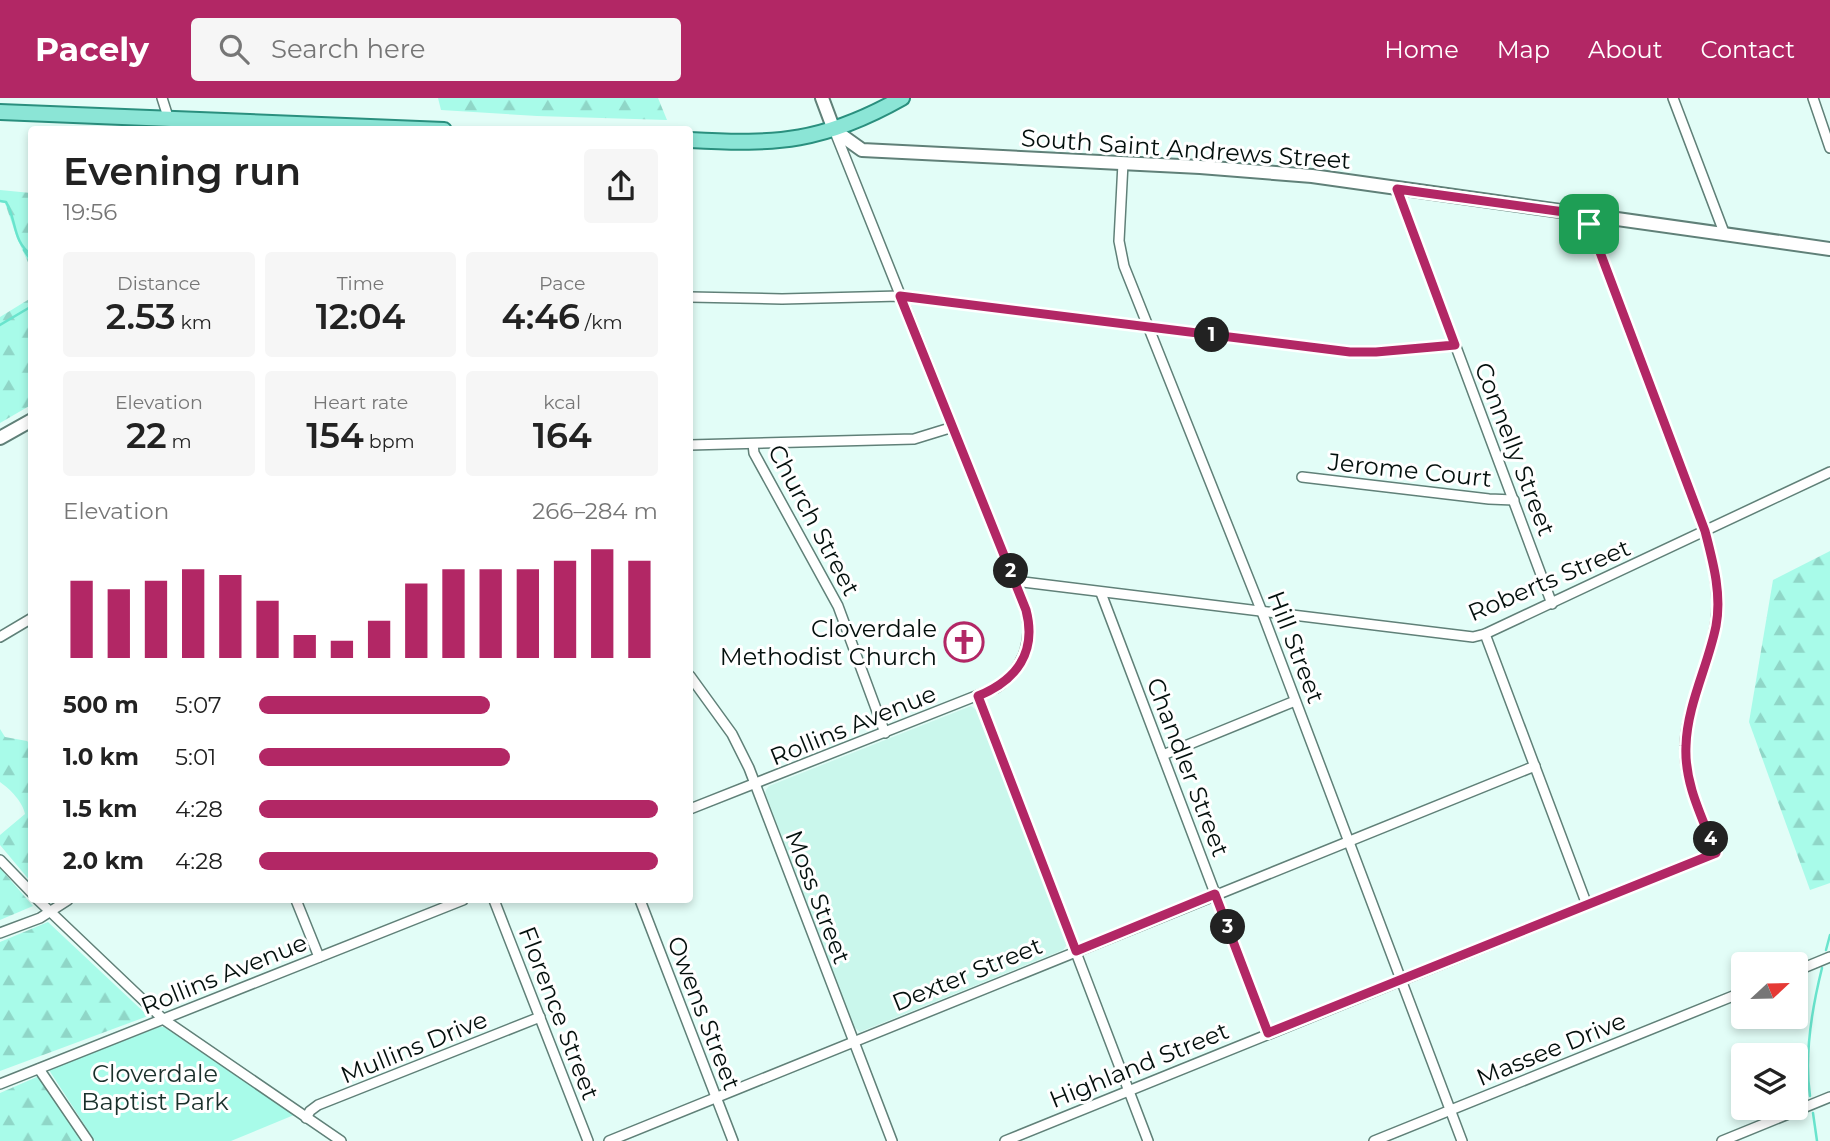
<!DOCTYPE html>
<meta charset="utf-8">
<style>
body{margin:0;font-family:Montserrat,sans-serif;background:#f6f6f6;color:#222;height:100vh;display:flex;flex-direction:column;font-size:26px;white-space:nowrap}
*{box-sizing:border-box;margin:0}
p{font-size:23px;color:#767676}
.icon{flex:none;width:38px;height:38px;fill:none;stroke:currentColor;stroke-width:2;stroke-linecap:round;stroke-linejoin:round}
.map{position:relative;flex:1;overflow:hidden}
.panel{position:absolute;left:28px;top:28px;width:665px;height:777px;display:flex;flex-direction:column;background:#fff;border-radius:7px;box-shadow:0 4px 10px #0003}
.panel>*{flex:none}
.needle{width:46px;rotate:68deg}
.fabs{position:absolute;left:1731px;top:854px;display:grid;gap:14px}
.fabs a{display:grid;place-items:center;width:77px;height:77px;border-radius:7px;background:#fff;box-shadow:0 4px 10px #0003;font-size:35px}
.pin{position:absolute;display:grid;place-items:center;width:60px;height:60px;color:#fff;margin:-30px;border-radius:14px;box-shadow:0 4px 10px #0006}
.km{position:absolute;width:35px;height:35px;margin:-18px;border-radius:50%;background:#222;color:#fff;font-size:19px;line-height:35px;text-align:center}
.round{display:grid;place-items:center;flex:none;width:74px;height:74px;border-radius:7px;background:#f6f6f6}
.overview{display:flex;align-items:center;justify-content:space-between;height:119px;padding:0 35px}
h1{font-size:38px;font-weight:600;line-height:52px}
.metrics{display:grid;grid-template-columns:repeat(3,1fr);gap:10px;height:119px;padding:7px 35px}
.metrics div{display:grid;align-content:center;border-radius:7px;background:#f6f6f6;text-align:center}
.metrics b{font-size:35px;font-weight:600}
.metrics small{font-size:19px;font-weight:400}
.metrics p{font-size:19px}
.chart{height:196px;padding:14px 35px}
.chart p{display:flex;justify-content:space-between}
.chart svg{width:100%;height:126px;margin-top:7px;stroke:#b22765;stroke-width:6}
ul{padding:0 35px;list-style:none;font-size:23px}
li{display:grid;grid-template-columns:112px 84px 1fr;align-items:center;height:52px}
li i{height:18px;border-radius:9px;background:#b22765}
header{display:flex;align-items:center;gap:42px;box-sizing:border-box;height:98px;padding:0 35px;background:#b22765;color:#fff}
header strong{font-size:33px}
nav{display:flex;gap:38px;margin-inline-start:auto;font-size:24px}
.search{width:490px;height:63px;background:#f6f6f6;display:flex;align-items:center;gap:18px;box-sizing:border-box;padding:0 24px;border-radius:7px;color:#767676;font-size:26px}
.map>svg:first-child{display:block}
.built{fill:#caf7ec}
.forest{fill:url(#forest-firs)}
.park{fill:#a8fbe9}
.lines{fill:none;stroke-linecap:round;stroke-linejoin:round}
.stream{stroke:#69e4cd;stroke-width:2.5}
.minor-casing{stroke:#608078;stroke-width:12}
.tertiary-casing{stroke:#608078;stroke-width:16}
.primary-casing{stroke:#2a8f7e;stroke-width:18}
.minor{stroke:#fff;stroke-width:9}
.tertiary{stroke:#fff;stroke-width:12}
.primary{stroke:#8be5d6;stroke-width:14}
.route-casing{stroke:#fff;stroke-width:14}
.route{stroke:#b22765;stroke-width:9}
.labels{text-anchor:middle;dominant-baseline:central;stroke-width:6;stroke-linejoin:round;paint-order:stroke}
.street-label{font-size:24px;fill:#04100d;stroke:#fff}
.poi-label{font-size:24px;fill:#04100d;stroke:#fff;text-anchor:end}
.park-label{font-size:24px;fill:#1a302b;stroke:#fff}
</style>
<header>
<strong>Pacely</strong>
<div class="search"><svg class="icon" aria-label="search" viewBox="0 0 24 24"><circle cx="10" cy="10" r="6"/><path d="M15 15l6 6"/></svg>Search here</div>
<nav><a>Home</a><a>Map</a><a>About</a><a>Contact</a></nav>
</header>
<div class="map">
<svg width="1830" height="1043" viewBox="0 0 1830 1043">
<defs>
<pattern id="forest-firs" width="22" height="20" patternUnits="userSpaceOnUse" patternTransform="scale(1.75)"><rect width="22" height="20" fill="#a8fbe9"/><path d="M5 1l3.5 6h-7zM16 11l3.5 6h-7z" fill="#8fd6c7"/></pattern>
</defs>
<rect width="100%" height="100%" fill="#e2fdf7"/>
<path class="built" d="M971,608L978,613L1066,843V848L1063,852L860,934L854,929L765,696L766,692L769,688Z"/>
<g class="forest">
<path d="M438,0H658L667,22L537,18L441,12Z"/>
<path d="M0,92L31,95V171L17,140L5,105L0,104Z"/>
<path d="M31,200V307L0,325V219Z"/>
<path d="M1830,453V785L1810,792L1749,624L1773,482Z"/>
<path d="M0,631L5,639L27,643L31,647V784L0,747V737L25,716C23,704 10,691 0,684Z"/>
<path d="M0,770L33,808L0,822Z"/>
<path d="M48,824L148,918L0,973V844Z"/>
<path d="M39,978L82,1043H0V995Z"/>
</g>
<path class="park" d="M159,929H164L294,1017L231,1043H95L49,972Z"/>
<g class="lines">
<g class="stream">
<path d="M0,103L6,104C17,122 12,144 32,157"/>
<path d="M24,152L32,164"/>
<path d="M0,227L32,208"/>
<path d="M1826,852L1830,837"/>
<path d="M1810,998C1804,957 1812,910 1822,870"/>
<path d="M1813,1015L1817,1043"/>
</g>
<g class="minor-casing">
<g id="minor">
<path d="M162,0L169,22"/>
<path d="M1673,0L1725,137"/>
<path d="M1813,0L1830,50"/>
<path d="M1123,65L1119,143L1124,168L1262,514L1462,1043"/>
<path d="M1397,91L1552,506"/>
<path d="M690,199L782,201L900,198L1350,254H1376L1455,247"/>
<path d="M753,346L754,355L838,508L885,635"/>
<path d="M690,347L914,341L953,329"/>
<path d="M1302,379L1489,401L1514,402"/>
<path d="M1015,483L1473,539L1485,536L1830,374"/>
<path d="M1101,495L1268,935"/>
<path d="M1485,536L1587,807"/>
<path d="M0,539L32,520"/>
<path d="M690,578L732,636L749,670L892,1043"/>
<path d="M978,598L1148,1043"/>
<path d="M1163,657L1295,603"/>
<path d="M690,711L996,590C1026,570 1035,537 1023,504L835,34"/>
<path d="M0,762L32,795"/>
<path d="M38,802L163,921L341,1043"/>
<path d="M296,802L319,859"/>
<path d="M494,802L588,1043"/>
<path d="M640,802L733,1043"/>
<path d="M0,835L40,820L68,802"/>
<path d="M1796,873L1830,859"/>
<path d="M39,971L88,1043"/>
<path d="M0,986L463,802"/>
<path d="M306,1020L310,1013L318,1007L540,919"/>
<path d="M609,1043L1535,668"/>
<path d="M1005,1043L1716,755C1703,721 1684,686 1685,648C1687,605 1711,566 1716,523C1720,492 1713,463 1705,433L1586,117"/>
<path d="M1374,1043L1743,894"/>
<path d="M1722,1043L1830,999"/>
</g>
</g>
<g class="tertiary-casing">
<g id="tertiary">
<path d="M822,0L834,32L862,52L1200,69L1312,78L1830,151"/>
<path d="M0,340L32,322"/>
</g>
</g>
<g class="primary-casing">
<g id="primary">
<path d="M0,14L444,32"/>
<path d="M690,42C777,47 824,44 902,0"/>
</g>
</g>
<use href="#minor" class="minor"/>
<use href="#tertiary" class="tertiary"/>
<use href="#primary" class="primary"/>
</g>
<g class="lines">
<g class="route-casing">
<path id="route" d="M1397,91L1586,117L1705,433C1713,464 1722,496 1716,528C1708,568 1687,607 1686,648C1684,686 1703,721 1716,755L1268,935L1215,796L1076,853L978,598C1017,582 1037,554 1026,512L900,198L1350,254H1376L1455,247Z"/>
</g>
<use href="#route" class="route"/>
</g>
<defs>
<g id="church-ring" transform="scale(2.0125)"><circle r="9.5" fill="#fff" stroke="#b22765" stroke-width="1.5"/><path d="M-1.2-6h2.4v3.5h3.3v2.4h-3.3V6h-2.4V-.1h-3.3v-2.4h3.3Z" fill="#b22765"/></g>
</defs>
<g fill-rule="evenodd">
<use href="#church-ring" x="964" y="544"/>
</g>
<g class="labels">
<g class="street-label">
<text transform="translate(1186 51) rotate(4)">South Saint Andrews Street</text>
<text transform="translate(1515 351) rotate(69)">Connelly Street</text>
<text transform="translate(1410 372) rotate(6)">Jerome Court</text>
<text transform="translate(814 422) rotate(62)">Church Street</text>
<text transform="translate(1549 482) rotate(-23)">Roberts Street</text>
<text transform="translate(1296 549) rotate(69)">Hill Street</text>
<text transform="translate(853 627) rotate(-22)">Rollins Avenue</text>
<text transform="translate(1188 669) rotate(69)">Chandler Street</text>
<text transform="translate(818 799) rotate(69)">Moss Street</text>
<text transform="translate(224 876) rotate(-22)">Rollins Avenue</text>
<text transform="translate(967 876) rotate(-22)">Dexter Street</text>
<text transform="translate(559 915) rotate(69)">Florence Street</text>
<text transform="translate(704 915) rotate(69)">Owens Street</text>
<text transform="translate(414 949) rotate(-22)">Mullins Drive</text>
<text transform="translate(1551 951) rotate(-22)">Massee Drive</text>
<text transform="translate(1139 967) rotate(-22)">Highland Street</text>
</g>
<g class="poi-label">
<text x="937" y="530">Cloverdale<tspan x="937" dy="28">Methodist Church</tspan></text>
</g>
<g class="park-label">
<text x="155" y="975">Cloverdale<tspan x="155" dy="28">Baptist Park</tspan></text>
</g>
</g>
</svg>
<div class="fabs">
<a><svg class="needle" viewBox="-14 -14 28 28"><path d="M0-13l5 13h-10z" fill="#e53935"/><path d="M0 13l5-13h-10z" fill="#767676"/></svg></a>
<a><svg class="icon" aria-label="layers" viewBox="0 0 24 24"><path d="M12 4l9 5-9 5-9-5zM3 14l9 5 9-5"/></svg></a>
</div>
<div class="pin" style="left:1589px;top:126px;background:#1e9e55"><svg class="icon" aria-label="arrive" viewBox="0 0 24 24"><path d="M6 21V4h12l-3 4 3 4H6"/></svg></div>
<b class="km" style="left:1212px;top:237px">1</b>
<b class="km" style="left:1011px;top:473px">2</b>
<b class="km" style="left:1228px;top:829px">3</b>
<b class="km" style="left:1711px;top:741px">4</b>
<section class="panel">
<div class="overview"><div><h1>Evening run</h1><p>19:56</p></div><a class="round"><svg class="icon" aria-label="share" viewBox="0 0 24 24"><path d="M12 15V3M7 8l5-5 5 5M5 13v7h14v-7"/></svg></a></div>
<div class="metrics">
<div><p>Distance</p><b>2.53<small> km</small></b></div>
<div><p>Time</p><b>12:04</b></div>
<div><p>Pace</p><b>4:46<small> /km</small></b></div>
</div>
<div class="metrics">
<div><p>Elevation</p><b>22<small> m</small></b></div>
<div><p>Heart rate</p><b>154<small> bpm</small></b></div>
<div><p>kcal</p><b>164</b></div>
</div>
<div class="chart"><p><span>Elevation</span>266–284 m</p>
<svg viewBox="0 0 160 44" preserveAspectRatio="none"><path d="M5 44V17M15 44V20M25 44V17M35 44V13M45 44V15M55 44V24M65 44V36M75 44V38M85 44V31M95 44V18M105 44V13M115 44V13M125 44V13M135 44V10M145 44V6M155 44V10"/></svg>
</div>
<ul>
<li><b>500 m</b>5:07<i style="width:58%"></i></li>
<li><b>1.0 km</b>5:01<i style="width:63%"></i></li>
<li><b>1.5 km</b>4:28<i style="width:100%"></i></li>
<li><b>2.0 km</b>4:28<i style="width:100%"></i></li>
</ul>
</section>
</div>
